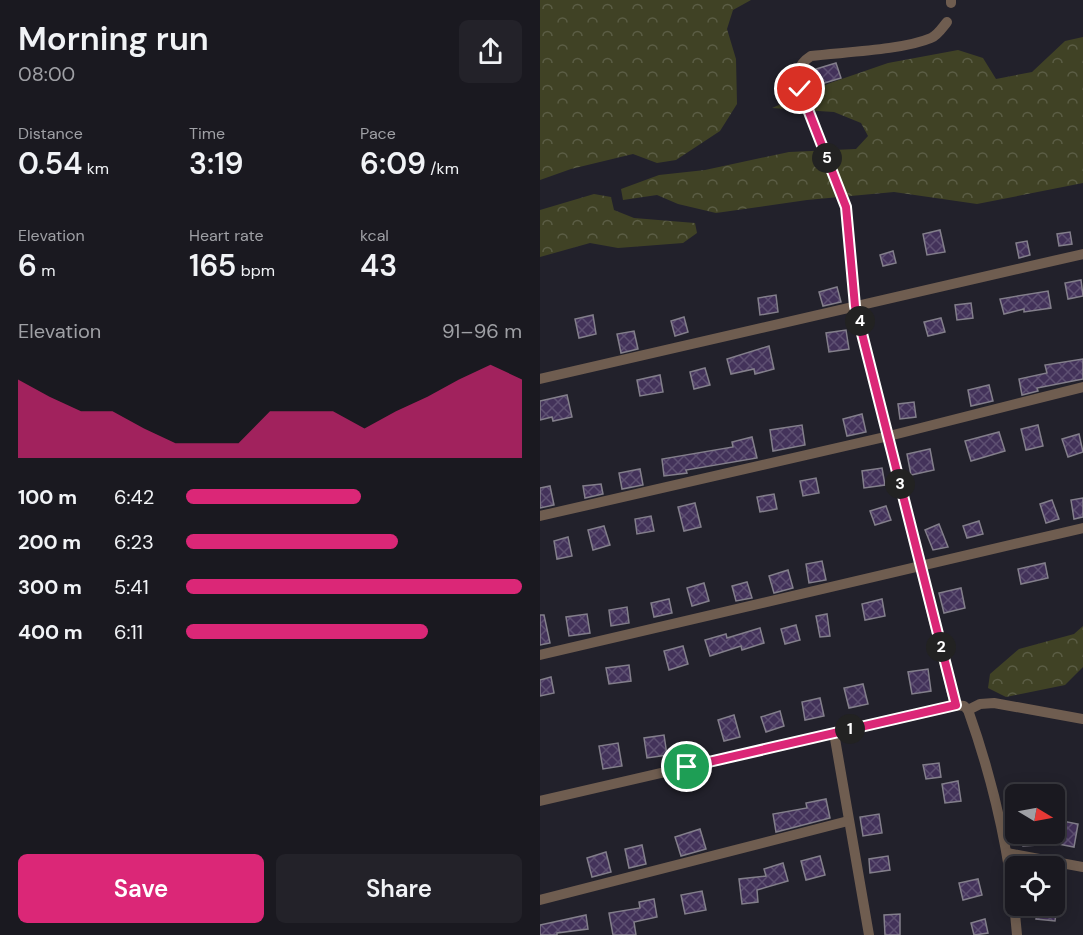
<!DOCTYPE html>
<meta charset="utf-8">
<style>
body{margin:0;font-family:"DM Sans",sans-serif;background:#232229;color:#f1f3f6;height:100vh;display:flex;flex-direction:column;font-size:22px;white-space:nowrap}
*{box-sizing:border-box;margin:0}
p{font-size:20px;color:#9fa0a5}
.icon{flex:none;width:33px;height:33px;fill:none;stroke:currentColor;stroke-width:2;stroke-linecap:round;stroke-linejoin:round}
.map{position:relative;flex:1;overflow:hidden}
.side{display:flex;flex-direction:column;background:#1a1920;width:540px}
.side>*{flex:none}
.needle{width:39px;rotate:100deg}
.buttons{position:absolute;left:465px;top:784px;display:grid;gap:12px}
.buttons a{display:grid;place-items:center;width:60px;height:60px;border-radius:9px;background:#1a1920;box-shadow:0 3px 15px #0003,0 0 0 2px #38383e;font-size:30px}
.pin{position:absolute;display:grid;place-items:center;width:51px;height:51px;color:#fff;margin:-26px;border:3px solid #fff;border-radius:50%;box-shadow:0 2px 6px #0007}
.km{position:absolute;width:30px;height:30px;margin:-15px;border-radius:50%;background:#222;color:#fff;font-size:16px;line-height:30px;text-align:center}
.round{display:grid;place-items:center;flex:none;width:63px;height:63px;border-radius:9px;background:#232229}
.headline{display:flex;align-items:center;justify-content:space-between;height:102px;padding:0 18px}
h1{font-size:33px;font-weight:600;line-height:45px}
.metrics{display:grid;grid-template-columns:repeat(3,1fr);gap:9px;height:102px;padding:6px 18px}
.metrics div{display:grid;align-content:center}
.metrics b{font-size:30px;font-weight:600}
.metrics small{font-size:16px;font-weight:400}
.metrics p{font-size:16px}
.chart{height:168px;padding:12px 18px}
.chart p{display:flex;justify-content:space-between}
.chart svg{width:100%;height:108px;margin-top:6px;fill:#db2777;opacity:.7}
.button{display:flex;gap:12px;margin-top:auto;padding:12px 18px}
.button a{flex:1;height:69px;border-radius:9px;background:#db2777;color:#fff;font-size:24px;font-weight:600;line-height:69px;text-align:center}
.button a+a{background:#232229;color:#f1f3f6}
ul{padding:0 18px;list-style:none;font-size:20px}
li{display:grid;grid-template-columns:96px 72px 1fr;align-items:center;height:45px}
li i{height:15px;border-radius:8px;background:#db2777}
main{display:flex;flex:1;min-height:0}
.map>svg:first-child{display:block}
.forest{fill:url(#forest-crowns)}
.building{fill:url(#building-cross-hatch);stroke:#837f8b;stroke-width:1.5}
.lines{fill:none;stroke-linecap:round;stroke-linejoin:round}
.minor{stroke:#6f5d50;stroke-width:10}
.route-casing{stroke:#fff;stroke-width:12}
.route{stroke:#db2777;stroke-width:8}
</style>
<main>
<section class="side">
<div class="headline"><div><h1>Morning run</h1><p>08:00</p></div><a class="round"><svg class="icon" aria-label="share" viewBox="0 0 24 24"><path d="M12 15V3M7 8l5-5 5 5M5 13v7h14v-7"/></svg></a></div>
<div class="metrics">
<div><p>Distance</p><b>0.54<small> km</small></b></div>
<div><p>Time</p><b>3:19</b></div>
<div><p>Pace</p><b>6:09<small> /km</small></b></div>
</div>
<div class="metrics">
<div><p>Elevation</p><b>6<small> m</small></b></div>
<div><p>Heart rate</p><b>165<small> bpm</small></b></div>
<div><p>kcal</p><b>43</b></div>
</div>
<div class="chart"><p><span>Elevation</span>91–96 m</p>
<svg viewBox="0 0 160 44" preserveAspectRatio="none"><path d="M0 44V12L10 19L20 25L30 25L40 32L50 38L60 38L70 38L80 25L90 25L100 25L110 32L120 25L130 19L140 12L150 6L160 12V44z"/></svg>
</div>
<ul>
<li><b>100 m</b>6:42<i style="width:52%"></i></li>
<li><b>200 m</b>6:23<i style="width:63%"></i></li>
<li><b>300 m</b>5:41<i style="width:100%"></i></li>
<li><b>400 m</b>6:11<i style="width:72%"></i></li>
</ul>
<div class="button"><a>Save</a><a>Share</a></div>
</section>
<div class="map">
<svg width="543" height="935" viewBox="0 0 543 935">
<defs>
<pattern id="forest-crowns" width="20" height="18" patternUnits="userSpaceOnUse" patternTransform="scale(1.5)"><rect width="20" height="18" fill="#404225"/><path d="M2 6a3 3 0 1 1 6 0M12 15a3 3 0 1 1 6 0" fill="none" stroke="#5b5d45"/></pattern>
<pattern id="building-cross-hatch" width="8" height="8" patternUnits="userSpaceOnUse" patternTransform="scale(1.5)"><rect width="8" height="8" fill="#43325a"/><path d="M0 0l8 8M0 8l8-8" fill="none" stroke="#5e5072"/></pattern>
</defs>
<rect width="100%" height="100%" fill="#22212b"/>
<g class="forest">
<path d="M0,0H211L193,10L187,29L196,59L197,104L180,131L136,160L117,163L93,154L31,169L0,180Z"/>
<path d="M543,37V183L437,204L354,192L267,200L176,213L138,204L117,195L83,200L81,189L119,175L165,170L249,152L316,149L328,136L321,123L294,112L232,108L290,83L348,63L418,50L443,58L456,79L492,72L525,41Z"/>
<path d="M54,194L71,197L74,210L94,218L155,223L157,233L143,243L78,248L50,243L0,257V210Z"/>
<path d="M543,626V667L525,685L466,697L448,688L450,674L479,649L534,634Z"/>
</g>
<g class="building">
<path d="M296,63L301,78L281,84L276,69Z"/>
<path d="M400,230L405,252L387,255L383,234Z"/>
<path d="M530,232L532,244L519,246L517,234Z"/>
<path d="M487,241L490,255L479,258L476,243Z"/>
<path d="M353,251L356,263L343,266L340,255Z"/>
<path d="M541,280L543,296L528,299L525,283Z"/>
<path d="M297,287L301,302L283,306L279,292Z"/>
<path d="M508,291L511,308L484,312V309L464,314L460,299Z"/>
<path d="M236,295L238,312L220,315L218,298Z"/>
<path d="M431,303L433,318L417,320L415,305Z"/>
<path d="M53,315L56,334L39,338L35,319Z"/>
<path d="M144,317L148,332L135,336L131,321Z"/>
<path d="M401,318L405,332L388,336L384,322Z"/>
<path d="M306,330L309,349L289,352L286,333Z"/>
<path d="M94,331L98,349L81,353L77,334Z"/>
<path d="M229,346L234,369L215,374L214,369L191,374L187,359Z"/>
<path d="M543,359V379L497,388L498,391L482,395L479,379L507,373L505,365Z"/>
<path d="M165,368L170,385L154,389L150,372Z"/>
<path d="M120,375L123,392L100,396L97,380Z"/>
<path d="M449,385L453,401L431,406L428,390Z"/>
<path d="M27,395L32,417L13,421L12,417L0,420V401Z"/>
<path d="M374,402L376,417L360,419L358,404Z"/>
<path d="M322,414L326,432L307,436L303,419Z"/>
<path d="M262,425L265,445L233,451L230,430Z"/>
<path d="M498,425L503,446L486,450L481,429Z"/>
<path d="M459,432L465,451L431,461L425,441Z"/>
<path d="M539,434L543,452L528,457L522,439Z"/>
<path d="M212,437L217,458L146,470L147,473L124,476L122,459L193,447L192,442Z"/>
<path d="M390,449L394,470L371,475L367,454Z"/>
<path d="M342,468L345,485L324,488L322,471Z"/>
<path d="M100,469L103,485L82,489L79,473Z"/>
<path d="M276,478L279,493L263,496L260,481Z"/>
<path d="M61,484L63,494L45,498L43,486Z"/>
<path d="M10,486L14,505L0,508V488Z"/>
<path d="M234,494L237,509L220,512L217,497Z"/>
<path d="M543,498V517L534,519L531,500Z"/>
<path d="M512,500L519,519L506,523L500,504Z"/>
<path d="M155,503L161,527L144,531L138,507Z"/>
<path d="M346,506L351,520L335,525L330,511Z"/>
<path d="M111,516L114,531L97,534L95,519Z"/>
<path d="M439,521L443,534L427,538L423,526Z"/>
<path d="M399,524L408,547L393,550L385,530Z"/>
<path d="M64,526L70,545L53,550L48,530Z"/>
<path d="M28,537L32,556L17,559L14,541Z"/>
<path d="M282,561L286,580L269,583L266,564Z"/>
<path d="M505,563L508,578L481,584L478,569Z"/>
<path d="M248,570L253,588L234,593L229,576Z"/>
<path d="M207,582L212,598L196,601L192,586Z"/>
<path d="M164,583L169,601L152,606L147,588Z"/>
<path d="M421,588L425,608L404,613L399,593Z"/>
<path d="M129,599L132,613L114,617L111,603Z"/>
<path d="M342,599L345,616L325,620L322,604Z"/>
<path d="M87,607L89,623L71,626L69,610Z"/>
<path d="M47,614L50,633L29,636L26,617Z"/>
<path d="M287,614L290,636L280,637L276,616Z"/>
<path d="M0,615H4L10,643L0,645Z"/>
<path d="M256,625L260,640L245,644L241,629Z"/>
<path d="M220,628L224,643L202,650L201,646L170,656L165,640L186,634L187,638Z"/>
<path d="M143,646L148,664L129,670L124,651Z"/>
<path d="M89,665L91,681L69,684L66,668Z"/>
<path d="M388,669L391,691L372,694L368,672Z"/>
<path d="M11,677L14,693L0,696V680Z"/>
<path d="M323,684L328,704L309,708L304,688Z"/>
<path d="M280,698L284,716L265,720L262,702Z"/>
<path d="M240,711L244,726L226,732L221,717Z"/>
<path d="M194,715L200,737L184,741L178,720Z"/>
<path d="M124,735L127,755L107,758L104,738Z"/>
<path d="M78,743L82,766L63,769L59,746Z"/>
<path d="M399,763L401,777L386,779L383,765Z"/>
<path d="M418,781L421,801L405,803L402,784Z"/>
<path d="M286,799L290,818L236,832L233,814L267,808L266,803Z"/>
<path d="M339,814L342,833L323,836L320,817Z"/>
<path d="M517,820L538,824L534,847L513,843Z"/>
<path d="M160,829L166,849L141,856L135,837Z"/>
<path d="M482,834H497L498,845L483,846Z"/>
<path d="M102,845L106,864L89,868L85,849Z"/>
<path d="M66,852L71,872L52,877L47,858Z"/>
<path d="M280,856L285,875L266,880L261,861Z"/>
<path d="M348,856L350,870L330,873L329,859Z"/>
<path d="M243,863L248,881L217,890L218,902L202,904L199,879L226,876L224,869Z"/>
<path d="M438,879L442,895L423,900L419,883Z"/>
<path d="M162,891L166,910L145,914L141,895Z"/>
<path d="M114,899L117,917L94,922L96,935H73L69,913L100,908L99,902Z"/>
<path d="M498,906H517L515,921L496,919Z"/>
<path d="M360,914V935H345L344,915Z"/>
<path d="M46,915L48,929L17,933V935H0V925Z"/>
<path d="M445,919L448,933L434,935L431,923Z"/>
</g>
<g class="lines">
<g class="minor">
<path d="M411,0V3"/>
<path d="M407,22C402,28 398,35 391,38C363,50 304,52 271,56C257,65 257,74 260,89L306,207L315,305L415,705"/>
<path d="M0,379L543,254"/>
<path d="M0,516L349,436L543,387"/>
<path d="M0,655L543,528"/>
<path d="M428,710L440,704L454,703L543,719"/>
<path d="M294,733L329,935"/>
<path d="M0,801L415,705L424,706L428,710C454,783 471,858 477,935"/>
<path d="M467,853L543,867"/>
<path d="M0,900L308,821"/>
</g>
</g>
<g class="lines">
<g class="route-casing">
<path id="route" d="M147,767L416,705L315,306L306,207L260,89"/>
</g>
<use href="#route" class="route"/>
</g>
</svg>
<div class="buttons">
<a><svg class="needle" viewBox="-14 -14 28 28"><path d="M0-13l5 13h-10z" fill="#e53935"/><path d="M0 13l5-13h-10z" fill="#9fa0a5"/></svg></a>
<a><svg class="icon" aria-label="locate" viewBox="0 0 24 24"><circle cx="12" cy="12" r="6"/><path d="M12 2v4M12 18v4M2 12h4M18 12h4"/></svg></a>
</div>
<div class="pin" style="left:147px;top:767px;background:#1e9e55"><svg class="icon" aria-label="arrive" viewBox="0 0 24 24"><path d="M6 21V4h12l-3 4 3 4H6"/></svg></div>
<div class="pin" style="left:260px;top:89px;background:#d93025"><svg class="icon" aria-label="check" viewBox="0 0 24 24"><path d="M5 12l5 5 9-10"/></svg></div>
<b class="km" style="left:310px;top:729px">1</b>
<b class="km" style="left:401px;top:647px">2</b>
<b class="km" style="left:360px;top:484px">3</b>
<b class="km" style="left:320px;top:321px">4</b>
<b class="km" style="left:287px;top:158px">5</b>
</div>
</main>
